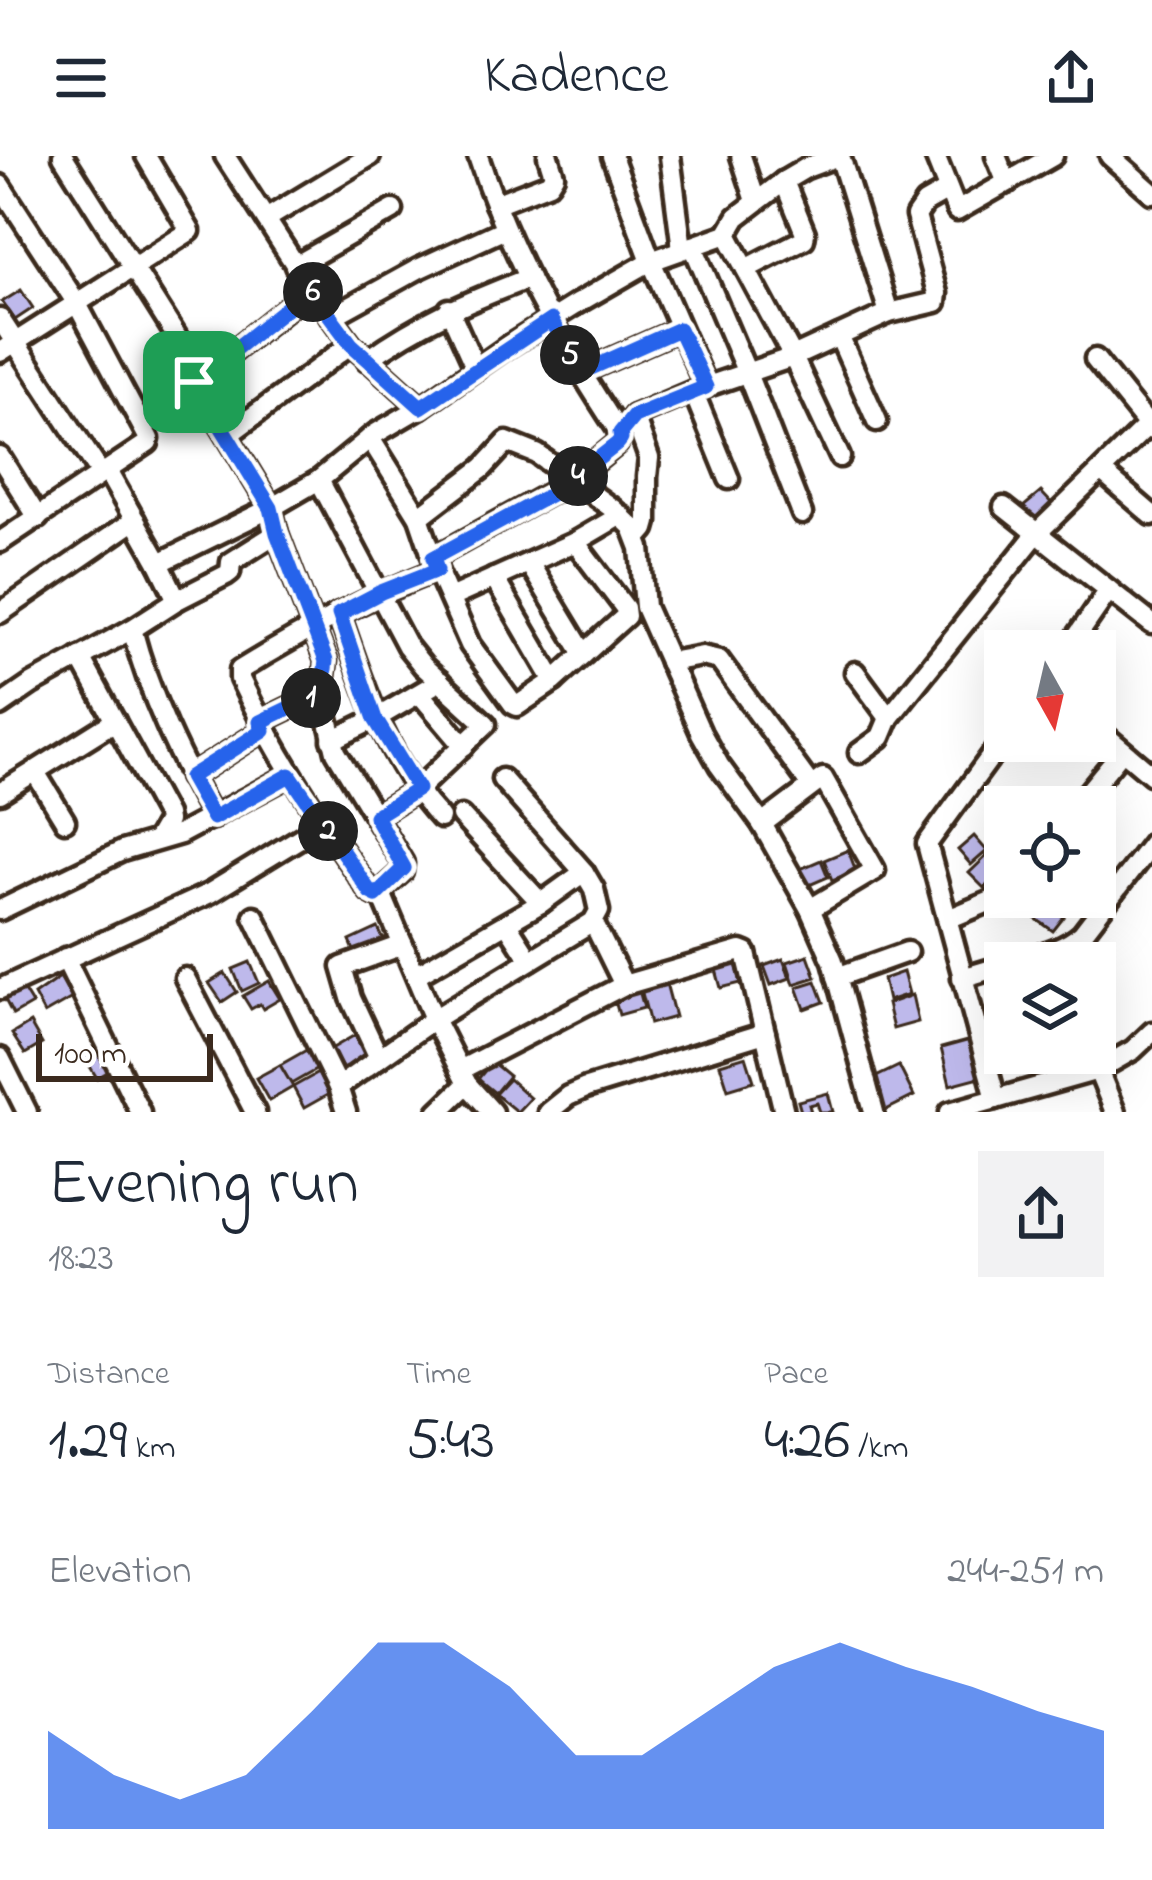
<!DOCTYPE html>
<meta charset="utf-8">
<style>
body{margin:0;font-family:"Indie Flower",sans-serif;background:#f2f2f3;color:#1f2937;height:100vh;display:flex;flex-direction:column;font-size:45px;white-space:nowrap}
*{box-sizing:border-box;margin:0}
p{font-size:39px;color:#747a83}
.icon{flex:none;width:66px;height:66px;fill:none;stroke:currentColor;stroke-width:2;stroke-linecap:round;stroke-linejoin:round}
.map{position:relative;height:956px;overflow:hidden}
.details{display:flex;flex-direction:column;background:#fff;flex:1}
.details>*{flex:none}
.needle{width:78px;rotate:172deg}
.fabs{position:absolute;left:984px;top:474px;display:grid;gap:24px}
.fabs a{display:grid;place-items:center;width:132px;height:132px;border-radius:0px;background:#fff;box-shadow:0 12px 48px #0002;font-size:60px}
.scale{position:absolute;left:36px;bottom:30px;width:177px;box-sizing:border-box;padding-left:12px;border:6px solid #3b2a1e;border-top:0;font-size:33px;line-height:42px;white-space:nowrap;color:#3b2a1e;-webkit-text-stroke:9px #fff;paint-order:stroke}
.pin{position:absolute;display:grid;place-items:center;width:102px;height:102px;color:#fff;margin:-51px;border-radius:24px;box-shadow:0 6px 18px #0006}
.km{position:absolute;width:60px;height:60px;margin:-30px;border-radius:50%;background:#222;color:#fff;font-size:33px;line-height:60px;text-align:center}
.round{display:grid;place-items:center;flex:none;width:126px;height:126px;border-radius:0px;background:#f2f2f3}
.overview{display:flex;align-items:center;justify-content:space-between;height:204px;padding:0 48px}
h1{font-size:66px;font-weight:600;line-height:90px}
.stats{display:grid;grid-template-columns:repeat(3,1fr);gap:18px;height:204px;padding:12px 48px}
.stats div{display:grid;align-content:center}
.stats b{font-size:60px;font-weight:600}
.stats small{font-size:33px;font-weight:400}
.stats p{font-size:33px}
.chart{height:336px;padding:24px 48px}
.chart p{display:flex;justify-content:space-between}
.chart svg{width:100%;height:216px;margin-top:12px;fill:#2563eb;opacity:.7}
header{display:flex;justify-content:space-between;align-items:center;height:156px;padding:0 48px;background:#fff;font-size:54px;font-weight:600}
.map>svg:first-child{display:block}
.building{fill:#beb9eb;stroke:#3b2a1e;stroke-width:3}
.lines{fill:none;stroke-linecap:round;stroke-linejoin:round}
.minor-casing{stroke:#3b2a1e;stroke-width:27}
.minor{stroke:#fff;stroke-width:18}
.route-casing{stroke:#fff;stroke-width:24}
.route{stroke:#2563eb;stroke-width:15}
</style>
<header><svg class="icon" aria-label="menu" viewBox="0 0 24 24"><path d="M4 6h16M4 12h16M4 18h16"/></svg>Kadence<svg class="icon" aria-label="share" viewBox="0 0 24 24"><path d="M12 15V3M7 8l5-5 5 5M5 13v7h14v-7"/></svg></header>
<div class="map">
<svg width="1152" height="956" viewBox="0 0 1152 956">
<rect width="100%" height="100%" fill="#fff"/>
<filter id="ink" filterUnits="userSpaceOnUse"><feTurbulence type="fractalNoise" baseFrequency=".00833" numOctaves="2"/><feDisplacementMap in="SourceGraphic" scale="24" xChannelSelector="R" yChannelSelector="G"/><feConvolveMatrix kernelMatrix="1 2 1 2 8 2 1 2 1" color-interpolation-filters="sRGB"/></filter>
<g filter="url(#ink)">
<g class="building">
<path d="M21,134L33,152L15,164L2,146Z"/>
<path d="M1041,336L1057,353L1043,370L1023,351Z"/>
<path d="M974,680L987,695L971,709L958,694Z"/>
<path d="M848,694L856,715L832,724L824,704Z"/>
<path d="M991,696L1005,712L984,732L969,717Z"/>
<path d="M821,704L828,721L807,730L800,713Z"/>
<path d="M1042,746L1064,761L1053,775L1032,760Z"/>
<path d="M378,772L387,791L358,804L350,785Z"/>
<path d="M808,799L816,821L794,828L787,806Z"/>
<path d="M783,803L790,822L771,829L764,810Z"/>
<path d="M735,804L741,827L721,832L715,810Z"/>
<path d="M250,806L259,827L242,835L233,813Z"/>
<path d="M903,816L909,838L888,845L883,823Z"/>
<path d="M225,817L237,836L222,846L209,827Z"/>
<path d="M60,821L72,842L44,858L34,839Z"/>
<path d="M269,825L280,843L263,853L260,848L251,853L243,840Z"/>
<path d="M816,825L824,846L805,853L797,831Z"/>
<path d="M666,827L675,861L650,868L641,833Z"/>
<path d="M21,830L32,848L13,859L3,840Z"/>
<path d="M639,834L644,852L619,859L614,841Z"/>
<path d="M912,839L918,866L893,873L887,848Z"/>
<path d="M30,867L42,888L25,898L12,878Z"/>
<path d="M362,875L370,900L345,917L331,893Z"/>
<path d="M970,884L980,921L950,929L941,892Z"/>
<path d="M98,890L111,914L97,922L83,899Z"/>
<path d="M310,892L321,911L291,928L280,909Z"/>
<path d="M746,900L754,925L728,933L720,908Z"/>
<path d="M492,906L509,920L495,937L478,923Z"/>
<path d="M280,909L293,931L269,945L256,922Z"/>
<path d="M899,910L914,940L884,955L868,925Z"/>
<path d="M318,917L329,938L304,952L293,931Z"/>
<path d="M509,923L530,942L517,956L495,938Z"/>
<path d="M828,937L833,956H820L817,947L809,949L811,956H801L798,945Z"/>
</g>
<g class="lines">
<g class="minor-casing">
<g id="minor">
<path d="M63,0L180,186V202L271,352L277,377L326,505L322,536L336,596L403,707L402,716L376,739"/>
<path d="M225,0L311,133L351,188L421,251"/>
<path d="M478,0C510,99 563,191 620,277"/>
<path d="M612,0L651,105L706,231"/>
<path d="M670,0L682,93"/>
<path d="M741,0L756,45"/>
<path d="M840,0L889,157"/>
<path d="M935,0L957,55L1053,0"/>
<path d="M996,0L1007,27"/>
<path d="M1110,0L1152,37"/>
<path d="M0,29L76,146L149,283L148,287L0,386"/>
<path d="M495,48L549,27L554,19L548,0"/>
<path d="M266,63L370,0"/>
<path d="M727,78L793,201L840,301"/>
<path d="M693,90L747,217L802,358"/>
<path d="M295,110L393,54"/>
<path d="M746,113L804,83L805,77L784,25"/>
<path d="M449,153L476,213"/>
<path d="M331,161L418,113L505,73"/>
<path d="M0,163L101,318"/>
<path d="M839,180L877,265"/>
<path d="M0,196L190,75L146,0"/>
<path d="M1095,203L1152,274"/>
<path d="M367,204C422,165 467,146 529,122"/>
<path d="M580,217L679,173"/>
<path d="M194,226L311,133"/>
<path d="M693,235L729,323"/>
<path d="M634,260L649,302L647,321V366L645,373L638,381"/>
<path d="M228,279L351,188"/>
<path d="M370,282L419,361L437,414L470,489L513,548L517,550L554,525L626,460L625,452L575,386"/>
<path d="M0,301L38,362"/>
<path d="M107,315L159,407L177,444"/>
<path d="M1102,316L1152,359"/>
<path d="M319,324L407,490L423,510L486,568L418,633L375,660"/>
<path d="M1004,351L1152,468"/>
<path d="M419,361L483,312L507,286L537,298L613,353L632,371L640,392L645,451L701,577L719,609L762,668L810,753L833,805L874,956"/>
<path d="M433,402L572,325L617,288L620,277L634,260L693,235L793,201L889,157L936,146L937,137L916,60L925,47L948,34"/>
<path d="M159,407L271,352L319,324L375,278L421,251L507,191L578,147L651,105L727,78L737,61L784,25L806,12L838,0"/>
<path d="M529,407L584,498"/>
<path d="M437,414C368,441 303,475 240,514V523C276,599 322,667 370,736L383,742L434,863L467,928L492,956"/>
<path d="M494,422L554,525"/>
<path d="M450,442L575,386L621,359"/>
<path d="M0,457L135,364"/>
<path d="M339,458C364,530 387,605 440,662"/>
<path d="M132,473C150,541 179,601 213,662"/>
<path d="M1067,495L1109,434"/>
<path d="M80,501L166,659L167,665L156,684"/>
<path d="M669,506L702,500L719,504L811,630"/>
<path d="M855,516L889,562"/>
<path d="M420,538L464,590"/>
<path d="M0,550L32,528L132,473L177,444L226,419L230,416L231,406L277,377"/>
<path d="M260,566L322,536"/>
<path d="M1095,571L1152,619"/>
<path d="M332,584L375,563L440,525"/>
<path d="M859,597L881,581L889,562L1037,377L1152,265"/>
<path d="M35,616L65,665"/>
<path d="M190,621L264,574"/>
<path d="M0,637L115,565"/>
<path d="M1076,651L1122,595"/>
<path d="M461,660L541,747"/>
<path d="M762,668L823,622L875,714L810,753"/>
<path d="M0,754L122,695L180,678L290,619"/>
<path d="M254,760L338,931L346,956"/>
<path d="M948,763L991,745L1005,734"/>
<path d="M593,766L624,829"/>
<path d="M507,768L530,804"/>
<path d="M65,802L140,956"/>
<path d="M1012,807C1036,800 1063,795 1082,778L1152,687"/>
<path d="M416,819L541,747L584,716"/>
<path d="M837,821L907,796"/>
<path d="M185,822L255,956"/>
<path d="M962,822L1005,809"/>
<path d="M0,833L210,737L323,668"/>
<path d="M0,902L27,956"/>
<path d="M379,902L351,842L342,811L403,789"/>
<path d="M460,914L624,829L741,795L746,797L784,956"/>
<path d="M1098,914L1115,956"/>
<path d="M338,931L434,863L593,766L599,755L594,733L584,716L502,623"/>
<path d="M996,943L927,688L1005,581"/>
<path d="M438,956L467,928"/>
<path d="M548,956L568,940L586,932L765,877"/>
<path d="M950,956L1098,914L1133,894L1152,876"/>
</g>
</g>
<use href="#minor" class="minor"/>
</g>
</g>
<g class="lines" filter="url(#ink)">
<g class="route-casing">
<path id="route" d="M310,133L351,188L421,251L551,164L580,217L679,173L706,231L634,260L620,277L621,283L617,288L557,335L433,402L437,414L381,436L339,458L375,563L418,633L375,660L404,712L376,739L370,736L290,619L213,662L190,621L264,574L260,566L322,536L326,505L277,377L271,352L194,226Z"/>
</g>
<use href="#route" class="route"/>
</g>
</svg>
<div class="fabs">
<a><svg class="needle" viewBox="-14 -14 28 28"><path d="M0-13l5 13h-10z" fill="#e53935"/><path d="M0 13l5-13h-10z" fill="#747a83"/></svg></a>
<a><svg class="icon" aria-label="locate" viewBox="0 0 24 24"><circle cx="12" cy="12" r="6"/><path d="M12 2v4M12 18v4M2 12h4M18 12h4"/></svg></a>
<a><svg class="icon" aria-label="layers" viewBox="0 0 24 24"><path d="M12 4l9 5-9 5-9-5zM3 14l9 5 9-5"/></svg></a>
</div>
<div class="scale">100 m</div>
<div class="pin" style="left:194px;top:226px;background:#1e9e55"><svg class="icon" aria-label="arrive" viewBox="0 0 24 24"><path d="M6 21V4h12l-3 4 3 4H6"/></svg></div>
<b class="km" style="left:311px;top:542px">1</b>
<b class="km" style="left:328px;top:675px">2</b>
<b class="km" style="left:578px;top:320px">4</b>
<b class="km" style="left:570px;top:199px">5</b>
<b class="km" style="left:313px;top:136px">6</b>
</div>
<section class="details">
<div class="overview"><div><h1>Evening run</h1><p>18:23</p></div><a class="round"><svg class="icon" aria-label="share" viewBox="0 0 24 24"><path d="M12 15V3M7 8l5-5 5 5M5 13v7h14v-7"/></svg></a></div>
<div class="stats">
<div><p>Distance</p><b>1.29<small> km</small></b></div>
<div><p>Time</p><b>5:43</b></div>
<div><p>Pace</p><b>4:26<small> /km</small></b></div>
</div>
<div class="chart"><p><span>Elevation</span>244–251 m</p>
<svg viewBox="0 0 160 44" preserveAspectRatio="none"><path d="M0 44V24L10 33L20 38L30 33L40 20L50 6L60 6L70 15L80 29L90 29L100 20L110 11L120 6L130 11L140 15L150 20L160 24V44z"/></svg>
</div>
</section>
